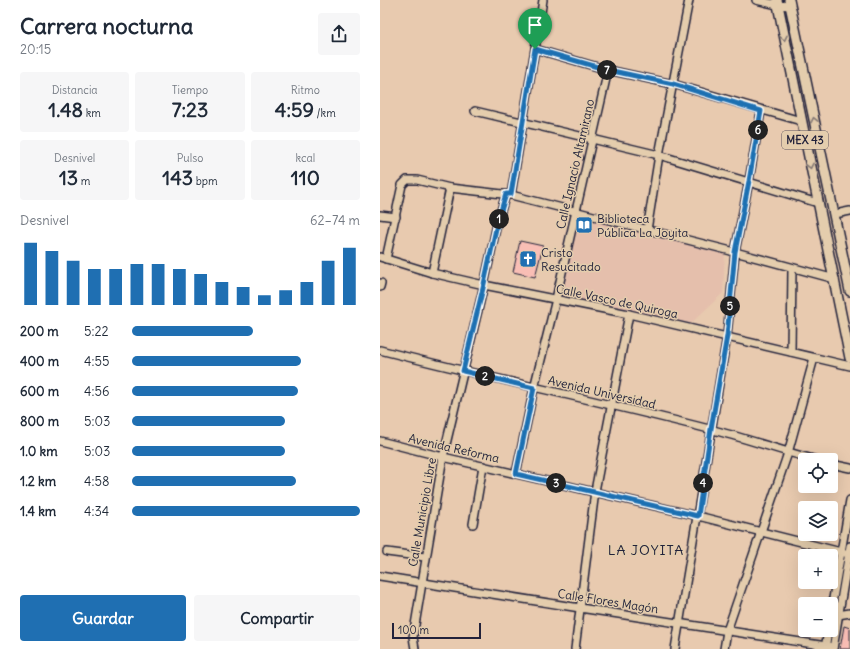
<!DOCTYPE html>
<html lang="es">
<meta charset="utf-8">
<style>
body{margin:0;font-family:Delius,sans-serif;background:#f6f6f7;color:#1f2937;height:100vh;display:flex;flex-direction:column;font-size:15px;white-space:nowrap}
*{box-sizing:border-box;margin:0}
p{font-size:13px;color:#747a83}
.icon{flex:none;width:22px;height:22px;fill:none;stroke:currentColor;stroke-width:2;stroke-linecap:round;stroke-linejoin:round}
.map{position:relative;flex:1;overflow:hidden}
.sheet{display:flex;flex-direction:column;background:#fff;width:380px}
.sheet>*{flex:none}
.fabs{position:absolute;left:418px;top:453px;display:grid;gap:8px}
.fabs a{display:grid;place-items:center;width:40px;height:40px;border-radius:4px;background:#fff;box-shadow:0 4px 16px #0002;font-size:20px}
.scale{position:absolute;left:12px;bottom:10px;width:89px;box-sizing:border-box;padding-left:4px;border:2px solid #22223b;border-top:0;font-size:11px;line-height:14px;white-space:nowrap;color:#22223b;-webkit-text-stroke:3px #e4cdad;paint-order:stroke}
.pin{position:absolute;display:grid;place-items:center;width:34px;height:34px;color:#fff;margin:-41px -17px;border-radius:50% 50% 50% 0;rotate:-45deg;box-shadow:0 0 4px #0007}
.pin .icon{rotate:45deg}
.km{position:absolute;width:20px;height:20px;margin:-10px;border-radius:50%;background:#222;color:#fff;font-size:11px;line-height:20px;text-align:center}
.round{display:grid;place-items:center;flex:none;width:42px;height:42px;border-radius:4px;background:#f6f6f7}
.overview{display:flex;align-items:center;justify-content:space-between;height:68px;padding:0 20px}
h1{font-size:22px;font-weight:700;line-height:30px}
.figures{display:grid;grid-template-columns:repeat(3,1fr);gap:6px;height:68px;padding:4px 20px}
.figures div{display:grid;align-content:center;border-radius:4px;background:#f6f6f7;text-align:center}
.figures b{font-size:20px;font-weight:700}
.figures small{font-size:11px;font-weight:400}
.figures p{font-size:11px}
.chart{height:112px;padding:8px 20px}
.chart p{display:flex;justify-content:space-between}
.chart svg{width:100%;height:72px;margin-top:4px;stroke:#1f6fb2;stroke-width:6}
.button{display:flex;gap:8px;margin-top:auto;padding:8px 20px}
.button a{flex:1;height:46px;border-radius:4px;background:#1f6fb2;color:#fff;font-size:16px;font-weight:700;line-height:46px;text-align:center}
.button a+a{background:#f6f6f7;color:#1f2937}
ul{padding:0 20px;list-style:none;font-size:13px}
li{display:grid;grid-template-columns:64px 48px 1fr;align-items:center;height:30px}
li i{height:10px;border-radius:5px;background:#1f6fb2}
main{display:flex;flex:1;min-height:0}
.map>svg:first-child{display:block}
.built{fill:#e5bfac}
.building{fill:#f9beb5;stroke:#22223b}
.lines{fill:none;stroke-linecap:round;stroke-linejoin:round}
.minor-casing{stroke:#22223b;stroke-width:10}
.major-casing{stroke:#22223b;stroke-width:12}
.minor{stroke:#e4cdad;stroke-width:7}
.major{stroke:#e4cdad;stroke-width:9}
.oneway{stroke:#837874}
.route-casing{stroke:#fff;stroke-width:8}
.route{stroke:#1f6fb2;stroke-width:5}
.labels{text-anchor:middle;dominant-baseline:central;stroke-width:3;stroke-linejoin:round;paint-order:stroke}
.shield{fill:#e4cdad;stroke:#5c555d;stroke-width:1}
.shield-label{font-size:11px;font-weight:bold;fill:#22223b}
.street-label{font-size:12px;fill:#22223b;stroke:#e4cdad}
.poi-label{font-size:12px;fill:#22223b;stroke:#e4cdad;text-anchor:start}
.quarter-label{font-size:14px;letter-spacing:1px;fill:#22223b;stroke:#e4cdad}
</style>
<main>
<section class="sheet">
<div class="overview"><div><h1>Carrera nocturna</h1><p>20:15</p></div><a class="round"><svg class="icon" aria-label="share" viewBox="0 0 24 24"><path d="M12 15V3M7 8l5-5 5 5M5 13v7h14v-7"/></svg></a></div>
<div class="figures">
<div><p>Distancia</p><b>1.48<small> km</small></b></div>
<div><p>Tiempo</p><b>7:23</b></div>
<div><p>Ritmo</p><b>4:59<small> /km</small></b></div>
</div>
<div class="figures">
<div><p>Desnivel</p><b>13<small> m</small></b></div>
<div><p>Pulso</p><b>143<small> bpm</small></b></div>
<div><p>kcal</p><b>110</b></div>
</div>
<div class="chart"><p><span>Desnivel</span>62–74 m</p>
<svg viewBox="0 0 160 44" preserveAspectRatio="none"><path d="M5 44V6M15 44V11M25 44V17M35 44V22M45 44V22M55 44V19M65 44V19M75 44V22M85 44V25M95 44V30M105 44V33M115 44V38M125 44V35M135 44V30M145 44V17M155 44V9"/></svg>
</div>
<ul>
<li><b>200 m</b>5:22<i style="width:53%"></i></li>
<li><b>400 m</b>4:55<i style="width:74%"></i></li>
<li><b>600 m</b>4:56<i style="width:73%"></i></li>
<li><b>800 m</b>5:03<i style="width:67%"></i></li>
<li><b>1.0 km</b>5:03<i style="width:67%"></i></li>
<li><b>1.2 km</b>4:58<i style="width:72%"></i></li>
<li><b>1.4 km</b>4:34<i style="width:100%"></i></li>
</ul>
<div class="button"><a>Guardar</a><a>Compartir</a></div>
</section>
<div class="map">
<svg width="470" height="649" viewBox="0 0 470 649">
<rect width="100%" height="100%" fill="#e8caaf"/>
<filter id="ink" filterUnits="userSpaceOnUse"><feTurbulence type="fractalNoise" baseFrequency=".025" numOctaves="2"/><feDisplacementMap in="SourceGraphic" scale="8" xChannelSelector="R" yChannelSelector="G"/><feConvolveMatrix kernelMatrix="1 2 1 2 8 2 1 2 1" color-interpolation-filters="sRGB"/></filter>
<g filter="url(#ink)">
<path class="built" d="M195,211L345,249L343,293L307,327L176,299Z"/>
<g class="building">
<path d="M140,241L163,246L155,277L133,272Z"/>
<path d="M464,626L470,628V649H460Z"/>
</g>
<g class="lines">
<g class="minor-casing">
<g id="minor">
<path d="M376,0L397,5L410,6"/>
<path d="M155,49L228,70L293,84L421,121"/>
<path d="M95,111L279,155L438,203"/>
<path d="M131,195L163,0"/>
<path d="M455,214L470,211"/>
<path d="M0,215L16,217"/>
<path d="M267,230L279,155L309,0"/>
<path d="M0,257L52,273L104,285L249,314L470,366"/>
<path d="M6,259L22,185L27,180H37L70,188L131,195L355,252L455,279"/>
<path d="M52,273L70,188"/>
<path d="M0,287L1,283"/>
<path d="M0,350C109,378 220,401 329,429C366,438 401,451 437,460"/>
<path d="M411,352L412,268"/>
<path d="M0,441L63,457L318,516L469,554"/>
<path d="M451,464L470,468"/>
<path d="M136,474L154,388L176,299L228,70"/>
<path d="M93,524L103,466"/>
<path d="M7,552L45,557"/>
<path d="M0,576L200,608L453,647"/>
<path d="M451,610L470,500"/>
<path d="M454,614L458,615L470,613"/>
<path d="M35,649L33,637L63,457L104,285L117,224L126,194"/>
<path d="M195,649L215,491L249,314"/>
<path d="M295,649L347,336L355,252L369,181L381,111"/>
<path d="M344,649L347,631L408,453L434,358"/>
<path d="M445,649L448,630"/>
<path d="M453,649L470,546"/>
</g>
</g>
<g class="major-casing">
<g id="major">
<path d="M397,0L470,358"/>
<path d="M409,0L470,291"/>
</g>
</g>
<use href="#minor" class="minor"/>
<use href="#major" class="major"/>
</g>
<defs><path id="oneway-chevron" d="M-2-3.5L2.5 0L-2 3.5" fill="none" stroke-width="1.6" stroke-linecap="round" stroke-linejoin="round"/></defs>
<g class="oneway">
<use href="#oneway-chevron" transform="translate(404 38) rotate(78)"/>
<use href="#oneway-chevron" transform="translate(434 120) rotate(-102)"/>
<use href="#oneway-chevron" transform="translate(430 166) rotate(78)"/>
</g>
</g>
<g class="lines" filter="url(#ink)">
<g class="route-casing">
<path id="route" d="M155,49L228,70L293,84L381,111L369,181L355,252L347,336L331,429L318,516L136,474L154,388L83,371L104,284L117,224L126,194H131Z"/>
</g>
<use href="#route" class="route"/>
</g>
<defs>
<g id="library-square" transform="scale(0.9)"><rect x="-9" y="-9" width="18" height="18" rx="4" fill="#1f6fb2" stroke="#e4cdad"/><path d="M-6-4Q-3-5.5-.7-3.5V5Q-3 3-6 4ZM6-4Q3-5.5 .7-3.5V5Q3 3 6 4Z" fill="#fff"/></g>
<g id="church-square" transform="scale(0.9)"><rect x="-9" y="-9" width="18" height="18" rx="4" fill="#1f6fb2" stroke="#e4cdad"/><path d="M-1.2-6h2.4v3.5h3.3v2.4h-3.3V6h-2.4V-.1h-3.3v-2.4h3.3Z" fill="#fff"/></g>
</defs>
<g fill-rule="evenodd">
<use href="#library-square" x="204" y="225"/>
<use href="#church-square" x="148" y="259"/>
</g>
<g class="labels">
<rect class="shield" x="402" y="131" width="46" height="18" rx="3"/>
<g class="shield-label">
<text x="425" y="140">MEX 43</text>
</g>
<g class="street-label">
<text transform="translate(195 164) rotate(-77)">Calle Ignacio Altamirano</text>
<text transform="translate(237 301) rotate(12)">Calle Vasco de Quiroga</text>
<text transform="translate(222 392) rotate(13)">Avenida Universidad</text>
<text transform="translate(74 448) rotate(13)">Avenida Reforma</text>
<text transform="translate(42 512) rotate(-80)">Calle Municipio Libre</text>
<text transform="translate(228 601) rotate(9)">Calle Flores Magón</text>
</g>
<g class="poi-label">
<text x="217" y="218">Biblioteca<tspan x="217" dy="14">Pública La Joyita</tspan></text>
<text x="161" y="252">Cristo<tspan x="161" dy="14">Resucitado</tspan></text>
</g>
<g class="quarter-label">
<text x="266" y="550">LA JOYITA</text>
</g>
</g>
</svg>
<div class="fabs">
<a><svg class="icon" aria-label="locate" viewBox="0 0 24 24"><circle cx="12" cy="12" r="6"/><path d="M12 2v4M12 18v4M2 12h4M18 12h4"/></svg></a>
<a><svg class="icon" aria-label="layers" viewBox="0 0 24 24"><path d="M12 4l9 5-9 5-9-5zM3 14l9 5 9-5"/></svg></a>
<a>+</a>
<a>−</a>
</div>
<div class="scale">100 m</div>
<div class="pin" style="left:155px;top:49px;background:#1e9e55"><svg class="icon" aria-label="arrive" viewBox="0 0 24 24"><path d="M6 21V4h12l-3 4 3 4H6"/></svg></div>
<b class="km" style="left:119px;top:219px">1</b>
<b class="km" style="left:105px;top:376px">2</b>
<b class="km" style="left:176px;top:483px">3</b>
<b class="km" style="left:323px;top:483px">4</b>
<b class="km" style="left:350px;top:306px">5</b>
<b class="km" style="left:378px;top:130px">6</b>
<b class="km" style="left:227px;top:70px">7</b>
</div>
</main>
